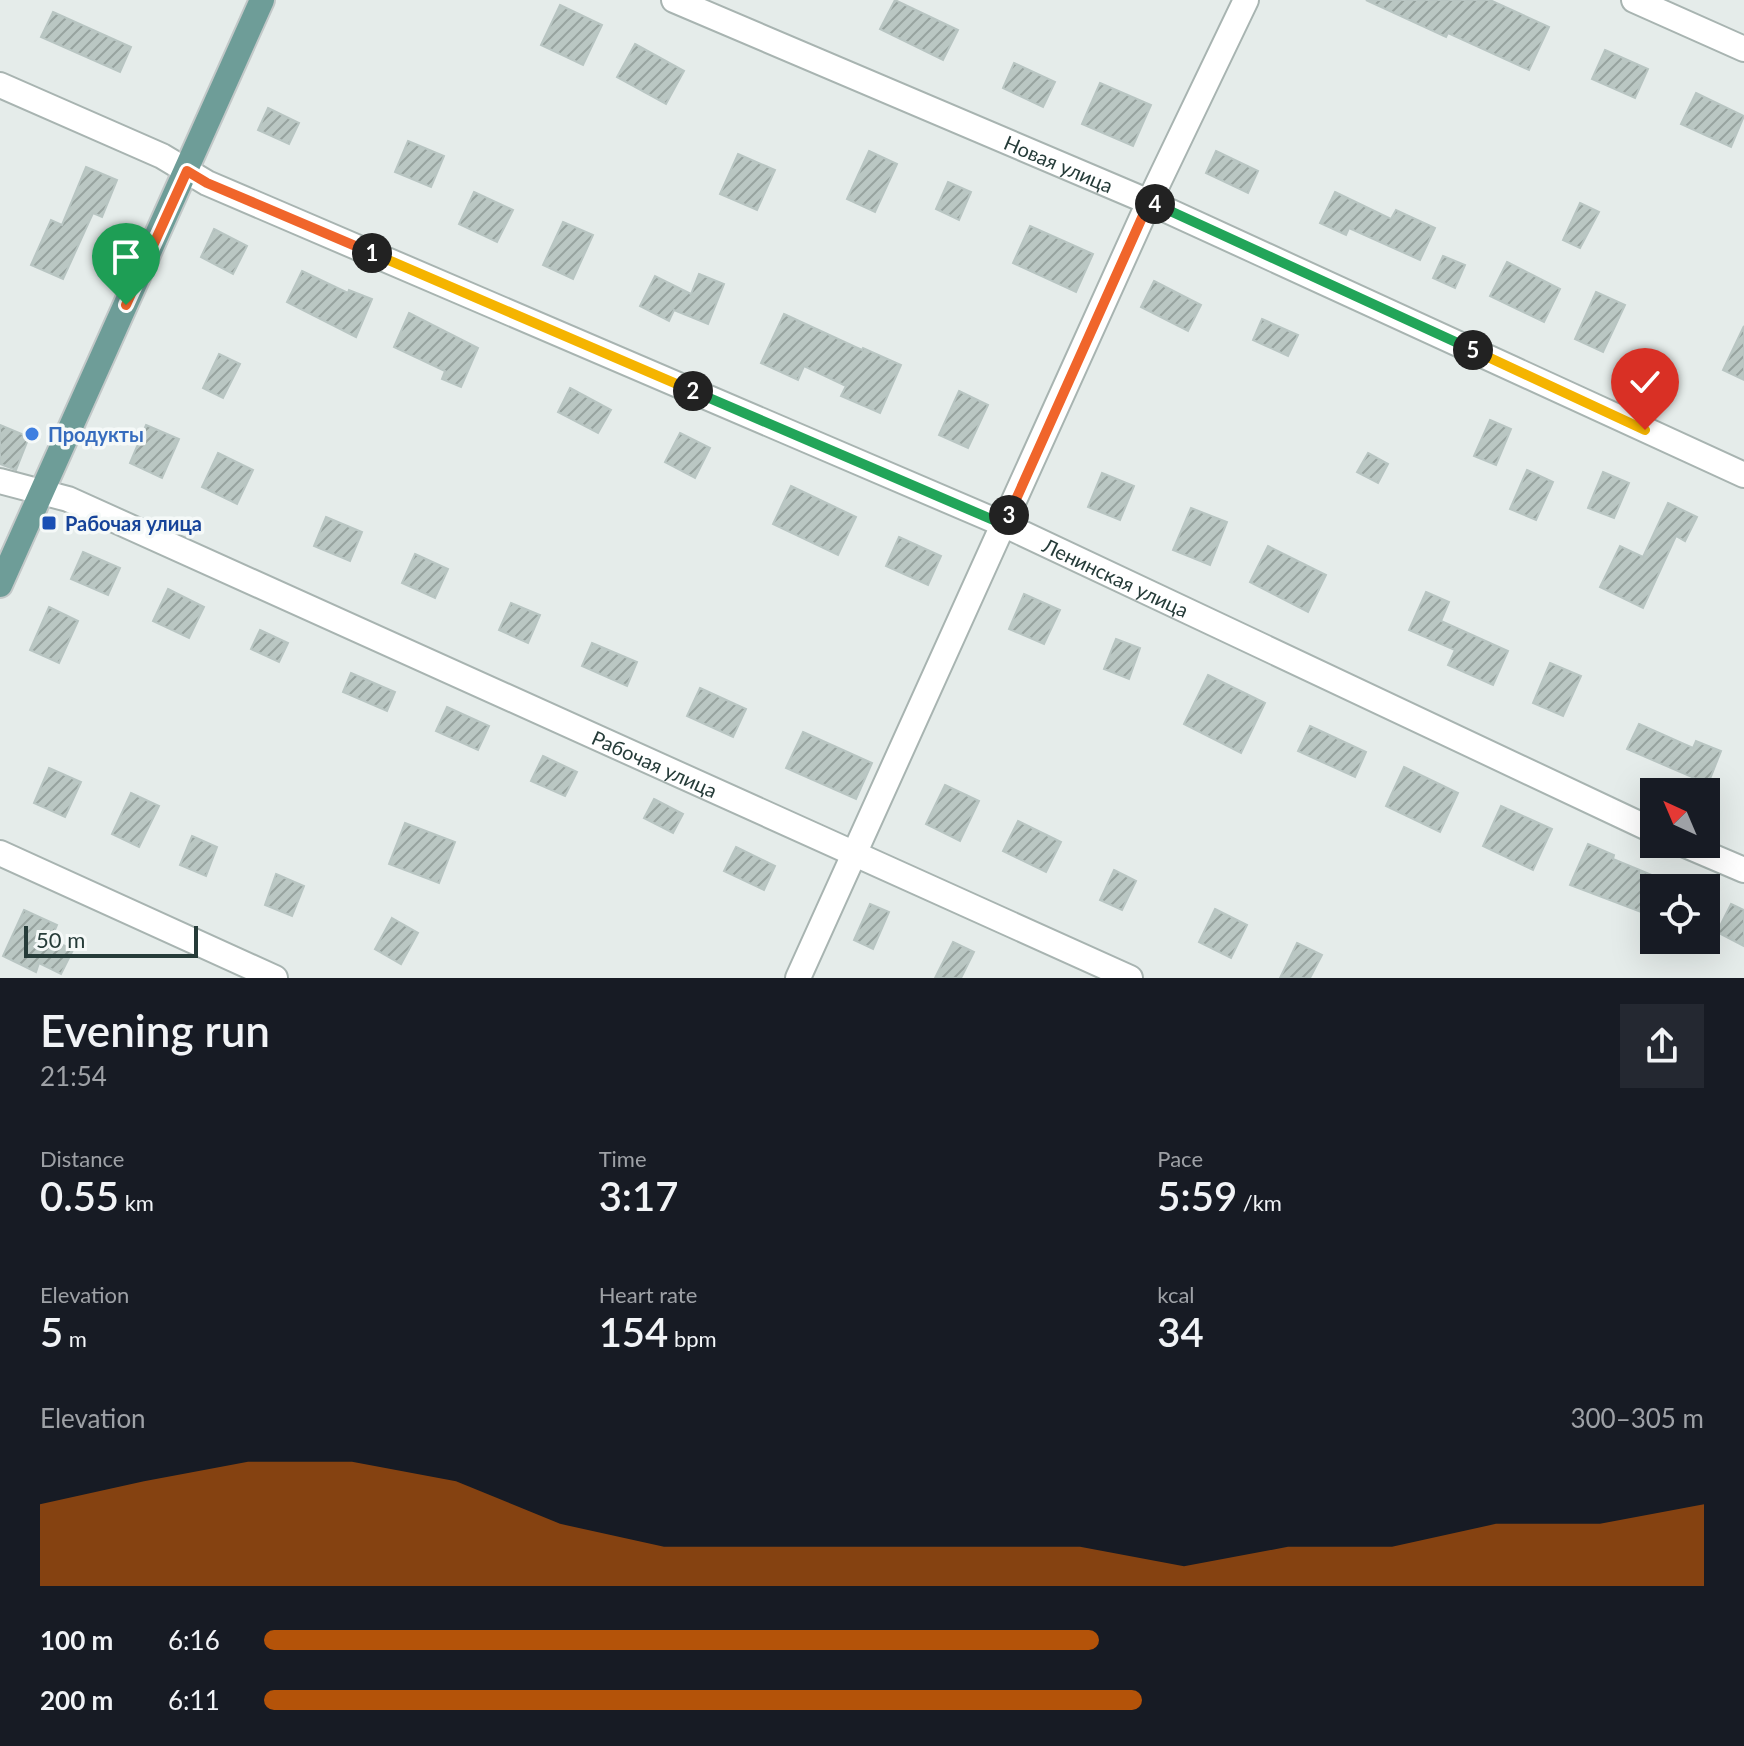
<!DOCTYPE html>
<meta charset="utf-8">
<style>
body{margin:0;font-family:Lato,sans-serif;background:#242831;color:#f1f3f6;height:100vh;display:flex;flex-direction:column;font-size:30px;white-space:nowrap}
*{box-sizing:border-box;margin:0}
p{font-size:26px;color:#9ea1a6}
.icon{flex:none;width:44px;height:44px;fill:none;stroke:currentColor;stroke-width:2;stroke-linecap:round;stroke-linejoin:round}
.map{position:relative;height:978px;overflow:hidden}
.sheet{display:flex;flex-direction:column;background:#171b24;flex:1}
.sheet>*{flex:none}
.needle{width:52px;rotate:316deg}
.fabs{position:absolute;left:1640px;top:778px;display:grid;gap:16px}
.fabs a{display:grid;place-items:center;width:80px;height:80px;border-radius:0px;background:#171b24;box-shadow:0 8px 32px #0002;font-size:40px}
.scale{position:absolute;left:24px;bottom:20px;width:174px;box-sizing:border-box;padding-left:8px;border:4px solid #263c39;border-top:0;font-size:22px;line-height:28px;white-space:nowrap;color:#263c39;-webkit-text-stroke:6px #f5f9f8;paint-order:stroke}
.pin{position:absolute;display:grid;place-items:center;width:68px;height:68px;color:#fff;margin:-82px -34px;border-radius:50% 50% 50% 0;rotate:-45deg;box-shadow:0 0 8px #0007}
.pin .icon{rotate:45deg}
.km{position:absolute;width:40px;height:40px;margin:-20px;border-radius:50%;background:#222;color:#fff;font-size:22px;line-height:40px;text-align:center}
.round{display:grid;place-items:center;flex:none;width:84px;height:84px;border-radius:0px;background:#242831}
.overview{display:flex;align-items:center;justify-content:space-between;height:136px;padding:0 40px}
h1{font-size:44px;font-weight:600;line-height:60px}
.stats{display:grid;grid-template-columns:repeat(3,1fr);gap:12px;height:136px;padding:8px 40px}
.stats div{display:grid;align-content:center}
.stats b{font-size:40px;font-weight:600}
.stats small{font-size:22px;font-weight:400}
.stats p{font-size:22px}
.chart{height:224px;padding:16px 40px}
.chart p{display:flex;justify-content:space-between}
.chart svg{width:100%;height:144px;margin-top:8px;fill:#b45309;opacity:.7}
ul{padding:0 40px;list-style:none;font-size:26px}
li{display:grid;grid-template-columns:128px 96px 1fr;align-items:center;height:60px}
li i{height:20px;border-radius:10px;background:#b45309}
.map>svg:first-child{display:block}
.building{fill:url(#building-hatch);stroke:#b8c5c2;stroke-width:2}
.lines{fill:none;stroke-linecap:round;stroke-linejoin:round}
.minor-casing{stroke:#a8b4b1;stroke-width:28}
.major-casing{stroke:#c2c8c8;stroke-width:28}
.minor{stroke:#fff;stroke-width:24}
.major{stroke:#6e9d98;stroke-width:24}
.split-1-casing{stroke:#fff;stroke-width:16}
.split-2-casing{stroke:#fff;stroke-width:16}
.split-3-casing{stroke:#fff;stroke-width:16}
.split-4-casing{stroke:#fff;stroke-width:16}
.split-5-casing{stroke:#fff;stroke-width:16}
.split-6-casing{stroke:#fff;stroke-width:16}
.split-1{stroke:#f0652b;stroke-width:10}
.split-2{stroke:#f5b400;stroke-width:10}
.split-3{stroke:#22a559;stroke-width:10}
.split-4{stroke:#f0652b;stroke-width:10}
.split-5{stroke:#22a559;stroke-width:10}
.split-6{stroke:#f5b400;stroke-width:10}
.shop-dot{fill:#3f7fe0;stroke:#f5f9f8;stroke-width:3}
.transit-dot{fill:#1a4fb4;stroke:#f5f9f8;stroke-width:3}
.labels{text-anchor:middle;dominant-baseline:central;stroke-width:7;stroke-linejoin:round;paint-order:stroke}
.street-label{font-size:20px;fill:#263c39;stroke:#f5f9f8}
.shop-label{font-size:20px;font-weight:bold;fill:#366cbe;stroke:#f5f9f8;text-anchor:start}
.transit-label{font-size:20px;font-weight:bold;fill:#164399;stroke:#f5f9f8;text-anchor:start}
</style>
<div class="map">
<svg width="1744" height="978" viewBox="0 0 1744 978">
<defs>
<pattern id="building-hatch" width="6" height="6" patternUnits="userSpaceOnUse" patternTransform="scale(2)"><rect width="6" height="6" fill="#bac7c3"/><path d="M-1 1l2-2M0 6l6-6M5 7l2-2" fill="none" stroke="#97a39f"/></pattern>
</defs>
<rect width="100%" height="100%" fill="#e5ecea"/>
<g class="building">
<path d="M895,0L958,30L943,60L880,29Z"/>
<path d="M1366,0H1490L1549,27L1529,70L1448,33L1446,37Z"/>
<path d="M560,5L602,25L583,65L541,45Z"/>
<path d="M53,12L131,47L120,72L41,37Z"/>
<path d="M635,44L684,71L666,104L617,77Z"/>
<path d="M1605,50L1648,69L1635,98L1592,79Z"/>
<path d="M1014,63L1055,82L1043,107L1003,88Z"/>
<path d="M1100,83L1151,105L1133,146L1082,124Z"/>
<path d="M1696,93L1744,116L1731,147L1681,124Z"/>
<path d="M268,108L299,123L289,144L258,130Z"/>
<path d="M408,141L444,156L431,187L395,172Z"/>
<path d="M869,151L897,164L875,212L847,199Z"/>
<path d="M1216,151L1258,171L1248,193L1206,173Z"/>
<path d="M738,154L775,170L757,210L720,194Z"/>
<path d="M86,167L117,180L102,217L93,213L63,279L31,265L51,220L62,225Z"/>
<path d="M948,182L971,192L959,220L936,209Z"/>
<path d="M474,192L513,210L497,242L459,224Z"/>
<path d="M1335,192L1391,219L1396,210L1435,228L1420,260L1349,228L1346,235L1320,223Z"/>
<path d="M1580,203L1599,212L1580,248L1563,240Z"/>
<path d="M563,222L593,235L573,279L543,265Z"/>
<path d="M1030,226L1093,254L1076,292L1013,263Z"/>
<path d="M214,229L247,246L233,274L201,257Z"/>
<path d="M1443,256L1465,265L1455,288L1433,278Z"/>
<path d="M1507,262L1560,289L1544,322L1490,296Z"/>
<path d="M302,271L348,293L349,290L372,299L356,337L287,302Z"/>
<path d="M699,274L724,284L708,324L674,310L669,321L640,306L655,276L691,294Z"/>
<path d="M1154,281L1201,305L1188,331L1141,307Z"/>
<path d="M1596,292L1625,305L1603,352L1575,339Z"/>
<path d="M409,313L478,348L461,387L442,379L445,371L394,347Z"/>
<path d="M784,314L862,350L863,348L901,365L880,413L841,396L846,386L804,366L798,380L761,363Z"/>
<path d="M1262,319L1298,335L1288,356L1253,340Z"/>
<path d="M1744,326V380L1723,370Z"/>
<path d="M219,354L240,364L223,398L203,388Z"/>
<path d="M570,388L611,410L598,433L558,412Z"/>
<path d="M959,391L988,405L968,448L939,435Z"/>
<path d="M1490,420L1511,429L1496,465L1474,456Z"/>
<path d="M0,425L29,437L16,470L0,464Z"/>
<path d="M146,425L179,439L162,478L130,463Z"/>
<path d="M680,433L710,448L695,478L665,462Z"/>
<path d="M218,453L253,470L237,504L202,487Z"/>
<path d="M1368,453L1388,464L1378,483L1357,472Z"/>
<path d="M1527,470L1553,482L1536,520L1510,509Z"/>
<path d="M1603,472L1629,483L1614,518L1588,508Z"/>
<path d="M1102,473L1134,486L1120,520L1088,507Z"/>
<path d="M791,486L856,517L838,555L773,524Z"/>
<path d="M1668,503L1697,517L1685,541L1676,536L1643,608L1600,587L1620,546L1643,557Z"/>
<path d="M1191,508L1227,522L1210,565L1173,550Z"/>
<path d="M326,517L362,532L350,561L314,546Z"/>
<path d="M899,537L941,556L928,585L886,566Z"/>
<path d="M1268,546L1326,575L1308,612L1250,582Z"/>
<path d="M83,552L120,568L108,595L71,579Z"/>
<path d="M415,554L448,569L435,598L402,583Z"/>
<path d="M168,589L204,607L189,638L153,621Z"/>
<path d="M1426,592L1449,602L1441,621L1508,651L1493,685L1448,665L1455,650L1409,630Z"/>
<path d="M1024,594L1060,610L1044,644L1009,629Z"/>
<path d="M511,603L540,615L528,643L499,630Z"/>
<path d="M49,607L78,621L59,663L30,650Z"/>
<path d="M260,630L288,643L279,662L251,649Z"/>
<path d="M1116,639L1140,648L1129,679L1104,669Z"/>
<path d="M592,643L637,662L627,686L582,666Z"/>
<path d="M1550,663L1581,676L1563,716L1533,703Z"/>
<path d="M351,673L395,692L387,711L343,692Z"/>
<path d="M1208,675L1265,703L1241,753L1184,724Z"/>
<path d="M700,688L746,709L733,737L687,716Z"/>
<path d="M447,707L489,726L478,750L436,731Z"/>
<path d="M1639,724L1693,748L1696,741L1721,751L1708,784L1627,749Z"/>
<path d="M1310,726L1366,752L1355,777L1298,751Z"/>
<path d="M803,732L872,763L856,799L786,768Z"/>
<path d="M543,756L577,772L565,796L531,781Z"/>
<path d="M1404,767L1458,793L1440,832L1386,806Z"/>
<path d="M49,768L81,782L65,817L34,803Z"/>
<path d="M945,785L979,801L960,841L926,824Z"/>
<path d="M131,793L159,806L139,847L112,834Z"/>
<path d="M654,799L683,814L673,833L644,818Z"/>
<path d="M1501,806L1552,829L1533,870L1483,846Z"/>
<path d="M1018,821L1061,842L1046,872L1003,851Z"/>
<path d="M405,823L455,842L439,883L389,864Z"/>
<path d="M192,836L217,847L206,876L180,865Z"/>
<path d="M1588,844L1614,855L1613,859L1654,876V903L1649,915L1570,885Z"/>
<path d="M736,847L775,866L764,890L724,871Z"/>
<path d="M1114,870L1136,881L1122,910L1100,900Z"/>
<path d="M276,874L304,886L292,916L265,905Z"/>
<path d="M870,904L889,912L873,949L854,940Z"/>
<path d="M1731,904L1744,910V946L1717,932Z"/>
<path d="M1215,909L1247,925L1231,958L1199,942Z"/>
<path d="M24,910L57,925L51,939L73,950L61,974L39,963L36,972L3,956Z"/>
<path d="M392,918L418,933L401,964L375,949Z"/>
<path d="M953,942L974,952L961,978H935Z"/>
<path d="M1297,943L1322,955L1310,978H1280Z"/>
</g>
<g class="lines">
<g class="minor-casing">
<g id="minor">
<path id="s1" d="M674,0L1149,202L1744,475"/>
<path d="M1634,0L1744,49"/>
<path id="s2" d="M0,85L162,156L207,183L1005,525L1654,831"/>
<path id="s3" d="M0,481L68,499L1130,978"/>
<path d="M1683,844L1744,870"/>
<path d="M0,853L275,978"/>
<path d="M798,978L1149,202L1246,0"/>
</g>
</g>
<g class="major-casing">
<path id="major" d="M0,585L262,0"/>
</g>
<use href="#minor" class="minor"/>
<use href="#major" class="major"/>
</g>
<g class="lines">
<g class="split-1-casing">
<path id="split-1" d="M126,305L187,171L207,183L372,253"/>
</g>
<g class="split-2-casing">
<path id="split-2" d="M372,253L693,391"/>
</g>
<g class="split-3-casing">
<path id="split-3" d="M693,391L1005,525L1009,515"/>
</g>
<g class="split-4-casing">
<path id="split-4" d="M1009,515L1149,202L1155,204"/>
</g>
<g class="split-5-casing">
<path id="split-5" d="M1155,204L1473,350"/>
</g>
<g class="split-6-casing">
<path id="split-6" d="M1473,350L1645,430"/>
</g>
<use href="#split-1" class="split-1"/>
<use href="#split-2" class="split-2"/>
<use href="#split-3" class="split-3"/>
<use href="#split-4" class="split-4"/>
<use href="#split-5" class="split-5"/>
<use href="#split-6" class="split-6"/>
</g>
<circle class="shop-dot" cx="32" cy="434" r="8"/>
<rect class="transit-dot" x="41" y="515" width="16" height="16" rx="4"/>
<g class="labels">
<g class="street-label">
<text stroke="none"><textPath href="#s1" startOffset="418">Новая улица</textPath></text>
<text stroke="none"><textPath href="#s2" startOffset="1220">Ленинская улица</textPath></text>
<text stroke="none"><textPath href="#s3" startOffset="714">Рабочая улица</textPath></text>
</g>
<g class="shop-label">
<text x="48" y="434">Продукты</text>
</g>
<g class="transit-label">
<text x="65" y="523">Рабочая улица</text>
</g>
</g>
</svg>
<div class="fabs">
<a><svg class="needle" viewBox="-14 -14 28 28"><path d="M0-13l5 13h-10z" fill="#e53935"/><path d="M0 13l5-13h-10z" fill="#9ea1a6"/></svg></a>
<a><svg class="icon" aria-label="locate" viewBox="0 0 24 24"><circle cx="12" cy="12" r="6"/><path d="M12 2v4M12 18v4M2 12h4M18 12h4"/></svg></a>
</div>
<div class="scale">50 m</div>
<div class="pin" style="left:126px;top:305px;background:#1e9e55"><svg class="icon" aria-label="arrive" viewBox="0 0 24 24"><path d="M6 21V4h12l-3 4 3 4H6"/></svg></div>
<div class="pin" style="left:1645px;top:430px;background:#d93025"><svg class="icon" aria-label="check" viewBox="0 0 24 24"><path d="M5 12l5 5 9-10"/></svg></div>
<b class="km" style="left:372px;top:253px">1</b>
<b class="km" style="left:693px;top:391px">2</b>
<b class="km" style="left:1009px;top:515px">3</b>
<b class="km" style="left:1155px;top:204px">4</b>
<b class="km" style="left:1473px;top:350px">5</b>
</div>
<section class="sheet">
<div class="overview"><div><h1>Evening run</h1><p>21:54</p></div><a class="round"><svg class="icon" aria-label="share" viewBox="0 0 24 24"><path d="M12 15V3M7 8l5-5 5 5M5 13v7h14v-7"/></svg></a></div>
<div class="stats">
<div><p>Distance</p><b>0.55<small> km</small></b></div>
<div><p>Time</p><b>3:17</b></div>
<div><p>Pace</p><b>5:59<small> /km</small></b></div>
</div>
<div class="stats">
<div><p>Elevation</p><b>5<small> m</small></b></div>
<div><p>Heart rate</p><b>154<small> bpm</small></b></div>
<div><p>kcal</p><b>34</b></div>
</div>
<div class="chart"><p><span>Elevation</span>300–305 m</p>
<svg viewBox="0 0 160 44" preserveAspectRatio="none"><path d="M0 44V19L10 12L20 6L30 6L40 12L50 25L60 32L70 32L80 32L90 32L100 32L110 38L120 32L130 32L140 25L150 25L160 19V44z"/></svg>
</div>
<ul>
<li><b>100 m</b>6:16<i style="width:58%"></i></li>
<li><b>200 m</b>6:11<i style="width:61%"></i></li>
</ul>
</section>
